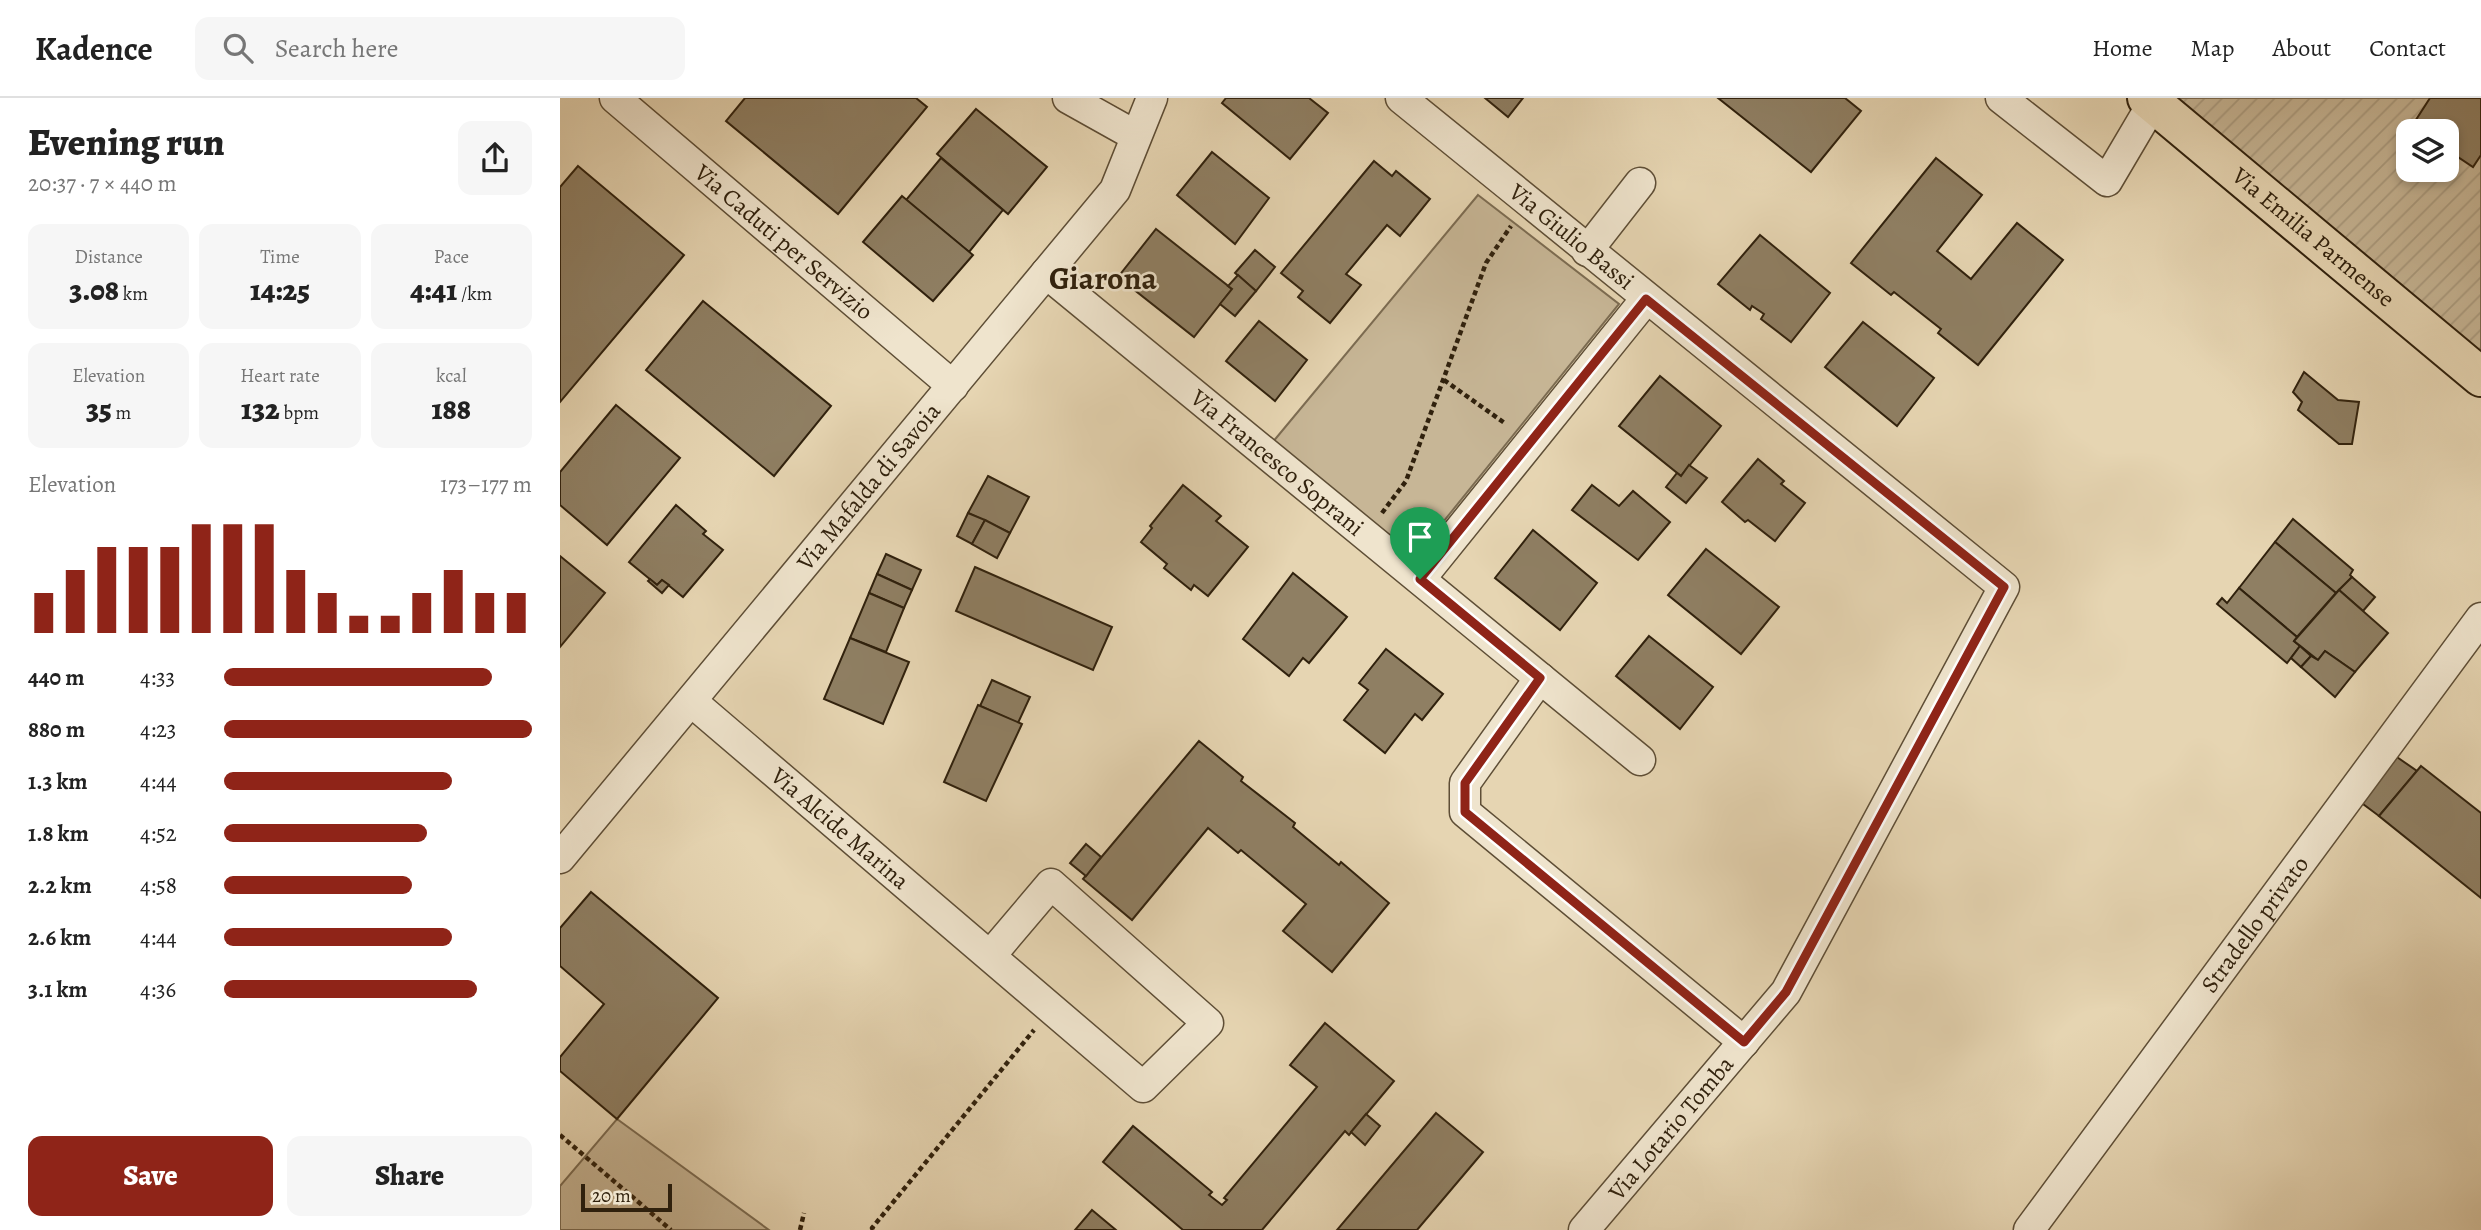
<!DOCTYPE html>
<meta charset="utf-8">
<style>
body{margin:0;font-family:Alegreya,serif;background:#f6f6f6;color:#222;height:100vh;display:flex;flex-direction:column;font-size:26px;white-space:nowrap}
*{box-sizing:border-box;margin:0}
p{font-size:23px;color:#767676}
.icon{flex:none;width:38px;height:38px;fill:none;stroke:currentColor;stroke-width:2;stroke-linecap:round;stroke-linejoin:round}
.map{position:relative;flex:1;overflow:hidden}
.sheet{display:flex;flex-direction:column;background:#fff;width:560px}
.sheet>*{flex:none}
.fabs{position:absolute;left:1836px;top:21px;display:grid;gap:14px}
.fabs a{display:grid;place-items:center;width:63px;height:63px;border-radius:14px;background:#fff;box-shadow:0 4px 10px #0003;font-size:35px}
.scale{position:absolute;left:21px;bottom:18px;width:91px;box-sizing:border-box;padding-left:7px;border:4px solid #30210d;border-top:0;font-size:19px;line-height:24px;white-space:nowrap;color:#30210d;-webkit-text-stroke:5px #efe4cd;paint-order:stroke}
.pin{position:absolute;display:grid;place-items:center;width:60px;height:60px;color:#fff;margin:-72px -30px;border-radius:50% 50% 50% 0;rotate:-45deg;box-shadow:0 0 7px #0007}
.pin .icon{rotate:45deg}
.round{display:grid;place-items:center;flex:none;width:74px;height:74px;border-radius:14px;background:#f6f6f6}
.summary{display:flex;align-items:center;justify-content:space-between;height:119px;padding:0 28px}
h1{font-size:38px;font-weight:800;line-height:52px}
.figures{display:grid;grid-template-columns:repeat(3,1fr);gap:10px;height:119px;padding:7px 28px}
.figures div{display:grid;align-content:center;border-radius:14px;background:#f6f6f6;text-align:center}
.figures b{font-size:30px;font-weight:800}
.figures small{font-size:19px;font-weight:400}
.figures p{font-size:19px}
.chart{height:196px;padding:14px 28px}
.chart p{display:flex;justify-content:space-between}
.chart svg{width:100%;height:126px;margin-top:7px;stroke:#8f2418;stroke-width:6}
.button{display:flex;gap:14px;margin-top:auto;padding:14px 28px}
.button a{flex:1;height:80px;border-radius:14px;background:#8f2418;color:#fff;font-size:28px;font-weight:800;line-height:80px;text-align:center}
.button a+a{background:#f6f6f6;color:#222}
ul{padding:0 28px;list-style:none;font-size:23px}
li{display:grid;grid-template-columns:112px 84px 1fr;align-items:center;height:52px}
li i{height:18px;border-radius:9px;background:#8f2418}
header{display:flex;align-items:center;gap:42px;box-sizing:border-box;height:98px;padding:0 35px;background:#fff;border-bottom:2px solid #e0e0e0}
header strong{font-size:33px}
nav{display:flex;gap:38px;margin-inline-start:auto;font-size:24px}
.search{width:490px;height:63px;background:#f6f6f6;display:flex;align-items:center;gap:18px;box-sizing:border-box;padding:0 24px;border-radius:14px;color:#767676;font-size:26px}
main{display:flex;flex:1;min-height:0}
.map>svg:first-child{display:block}
.park{fill:#c7b696;stroke:#7c6c52;stroke-width:2}
.garden{fill:url(#garden-furrows);stroke:#7c6c52;stroke-width:2;fill-rule:evenodd}
.building{fill:#8f7f63;stroke:#30210d;stroke-width:2}
.lines{fill:none;stroke-linecap:round;stroke-linejoin:round}
.minor-casing{stroke:#5e4e36;stroke-width:33}
.major-casing{stroke:#30210d;stroke-width:42}
.path{stroke:#30210d;stroke-width:4.5;stroke-dasharray:5 3.5;stroke-linecap:butt}
.minor{stroke:#efe4cd;stroke-width:30}
.major{stroke:#e6d5b2;stroke-width:38}
.route-casing{stroke:#fff;stroke-width:14}
.route{stroke:#8f2418;stroke-width:9}
.labels{text-anchor:middle;dominant-baseline:central;stroke-width:5;stroke-linejoin:round;paint-order:stroke}
.street-label{font-size:24px;fill:#30210d;stroke:#efe4cd}
.district-label{font-size:32px;font-weight:bold;fill:#30210d;stroke:#efe4cd}
</style>
<header>
<strong>Kadence</strong>
<div class="search"><svg class="icon" aria-label="search" viewBox="0 0 24 24"><circle cx="10" cy="10" r="6"/><path d="M15 15l6 6"/></svg>Search here</div>
<nav><a>Home</a><a>Map</a><a>About</a><a>Contact</a></nav>
</header>
<main>
<section class="sheet">
<div class="summary"><div><h1>Evening run</h1><p>20:37 · 7 × 440 m</p></div><a class="round"><svg class="icon" aria-label="share" viewBox="0 0 24 24"><path d="M12 15V3M7 8l5-5 5 5M5 13v7h14v-7"/></svg></a></div>
<div class="figures">
<div><p>Distance</p><b>3.08<small> km</small></b></div>
<div><p>Time</p><b>14:25</b></div>
<div><p>Pace</p><b>4:41<small> /km</small></b></div>
</div>
<div class="figures">
<div><p>Elevation</p><b>35<small> m</small></b></div>
<div><p>Heart rate</p><b>132<small> bpm</small></b></div>
<div><p>kcal</p><b>188</b></div>
</div>
<div class="chart"><p><span>Elevation</span>173–177 m</p>
<svg viewBox="0 0 160 44" preserveAspectRatio="none"><path d="M5 44V30M15 44V22M25 44V14M35 44V14M45 44V14M55 44V6M65 44V6M75 44V6M85 44V22M95 44V30M105 44V38M115 44V38M125 44V30M135 44V22M145 44V30M155 44V30"/></svg>
</div>
<ul>
<li><b>440 m</b>4:33<i style="width:87%"></i></li>
<li><b>880 m</b>4:23<i style="width:100%"></i></li>
<li><b>1.3 km</b>4:44<i style="width:74%"></i></li>
<li><b>1.8 km</b>4:52<i style="width:66%"></i></li>
<li><b>2.2 km</b>4:58<i style="width:61%"></i></li>
<li><b>2.6 km</b>4:44<i style="width:74%"></i></li>
<li><b>3.1 km</b>4:36<i style="width:82%"></i></li>
</ul>
<div class="button"><a>Save</a><a>Share</a></div>
</section>
<div class="map">
<svg width="1921" height="1132" viewBox="0 0 1921 1132">
<defs>
<pattern id="garden-furrows" width="10" height="10" patternUnits="userSpaceOnUse" patternTransform="scale(1.75)"><rect width="10" height="10" fill="#c7b696"/><path d="M-1 1l2-2M0 10L10 0M9 11l2-2" fill="none" stroke="#ab9c80"/></pattern>
</defs>
<rect width="100%" height="100%" fill="#e6d5b2"/>
<filter id="stains"><feTurbulence type="fractalNoise" baseFrequency=".00286" numOctaves="4"/><feColorMatrix values="0 0 0 0 .2 0 0 0 0 .09 0 0 0 0 .02 0 0 0 .5 -.17"/></filter>
<radialGradient id="worn" r=".72"><stop offset=".6" stop-color="#630" stop-opacity="0"/><stop offset="1" stop-color="#630" stop-opacity=".3"/></radialGradient>
<g class="park">
<path d="M918,97L1059,206L846,470L712,345Z"/>
<path d="M57,1021L209,1132H0V1088Z"/>
</g>
<path class="garden" d="M1607,0H1921V277ZM1848,33H1886V72H1848Z"/>
<g class="building">
<path d="M185,0H356L367,9L278,116L166,23Z"/>
<path d="M666,0H749L768,15L730,61L662,5Z"/>
<path d="M925,0H963L948,19Z"/>
<path d="M1158,0H1285L1301,13L1251,74Z"/>
<path d="M1870,0H1921V57L1913,69L1886,51V33H1860L1852,28Z"/>
<path d="M416,11L487,69L448,116L377,56Z"/>
<path d="M652,54L709,100L675,146L617,97Z"/>
<path d="M381,60L443,112L409,154L346,102Z"/>
<path d="M1376,60L1422,97L1377,153L1411,181L1457,125L1503,162L1418,267L1378,235L1381,231L1334,194L1331,197L1291,165Z"/>
<path d="M814,63L832,78L836,73L870,101L840,138L827,127L786,176L801,187L770,225L738,199L743,193L721,175Z"/>
<path d="M18,68L124,157L0,304V89Z"/>
<path d="M342,98L413,157L373,203L303,144Z"/>
<path d="M596,131L672,191L634,239L558,179Z"/>
<path d="M1200,137L1270,195L1231,244L1201,221L1204,216L1192,208L1190,212L1158,186Z"/>
<path d="M695,152L715,169L696,193L675,175Z"/>
<path d="M678,177L696,193L675,218L660,206L672,191L668,188Z"/>
<path d="M143,203L271,308L214,378L86,272Z"/>
<path d="M699,223L747,262L715,303L666,263Z"/>
<path d="M1303,224L1374,280L1337,328L1265,269Z"/>
<path d="M1744,274L1778,302L1799,304L1792,346H1779L1738,312L1742,304L1733,294Z"/>
<path d="M1100,278L1161,328L1121,378L1059,328Z"/>
<path d="M56,307L120,360L47,447L0,407V374Z"/>
<path d="M1198,361L1224,383L1221,386L1245,405L1215,443L1188,422L1185,424L1162,404Z"/>
<path d="M1129,367L1147,380L1126,405L1106,389L1117,375L1121,378Z"/>
<path d="M428,378L469,399L450,435L408,415Z"/>
<path d="M623,387L661,418L656,423L688,449L648,498L634,487L631,492L604,470L607,466L581,444L592,430L590,428Z"/>
<path d="M1032,387L1059,408L1073,393L1110,424L1078,462L1012,412Z"/>
<path d="M116,407L146,433L143,436L163,452L123,499L102,482L97,487L69,464Z"/>
<path d="M408,415L425,422L412,446L397,438Z"/>
<path d="M1733,421L1793,472L1790,477L1792,479L1776,495L1715,444Z"/>
<path d="M425,422L450,435L437,460L412,446Z"/>
<path d="M973,432L1037,485L1000,532L935,480Z"/>
<path d="M1715,444L1776,495L1737,539L1679,490Z"/>
<path d="M1146,451L1219,509L1181,556L1108,497Z"/>
<path d="M326,456L361,472L352,492L317,476Z"/>
<path d="M0,458L45,495L0,549Z"/>
<path d="M415,469L552,529L533,572L396,513Z"/>
<path d="M733,475L787,519L749,565L743,560L729,578L683,541Z"/>
<path d="M317,476L352,492L344,510L309,495Z"/>
<path d="M1792,479L1815,499L1803,513L1779,492Z"/>
<path d="M90,481L97,487L102,482L109,487L102,495L88,483Z"/>
<path d="M1679,490L1737,539L1734,543L1740,548L1727,565L1657,506L1662,500L1667,505Z"/>
<path d="M1779,492L1828,535L1795,574L1765,553L1758,562L1734,543Z"/>
<path d="M309,495L344,510L326,554L290,540Z"/>
<path d="M1089,538L1153,589L1120,631L1056,578Z"/>
<path d="M290,540L349,564L323,626L264,601Z"/>
<path d="M1740,548L1751,558L1741,569L1731,560Z"/>
<path d="M826,551L883,596L862,622L855,616L825,655L784,622L808,592L799,585Z"/>
<path d="M1765,553L1795,574L1775,599L1741,569L1751,558L1758,562Z"/>
<path d="M432,582L470,599L458,625L420,608Z"/>
<path d="M418,607L462,626L426,703L384,684Z"/>
<path d="M639,643L683,679L681,683L735,725L733,729L779,767L781,764L829,805L772,874L723,833L746,806L681,752L678,755L648,730L572,822L523,781Z"/>
<path d="M1834,657L1857,673L1819,718L1799,703Z"/>
<path d="M1861,668L1921,715V800L1819,718Z"/>
<path d="M526,746L541,759L526,778L510,765Z"/>
<path d="M31,794L158,900L57,1021L0,973V959L44,906L0,868V830Z"/>
<path d="M765,925L834,983L789,1037L785,1033L702,1132H623L543,1064L573,1028L652,1094L649,1097L662,1107L667,1102L664,1100L757,989L730,967Z"/>
<path d="M876,1015L923,1054L857,1132H777Z"/>
<path d="M806,1016L820,1028L805,1047L791,1034Z"/>
<path d="M532,1112L556,1132H515Z"/>
</g>
<g class="lines">
<g class="minor-casing">
<g id="minor">
<path id="s1" d="M55,0L393,288"/>
<path d="M508,0L576,38"/>
<path id="s2" d="M841,0L1444,489L1226,894L1024,1132"/>
<path d="M1441,0L1547,83L1593,5"/>
<path d="M1027,153L1080,85"/>
<path id="s3" d="M486,175L1080,662"/>
<path d="M860,481L1086,201"/>
<path d="M980,580L905,685V714L1184,944"/>
<path id="s4" d="M131,603L583,989L648,925L491,786L430,858"/>
<path id="s5" d="M0,760L555,92L592,0"/>
<path id="s6" d="M1469,1132L1921,520"/>
</g>
</g>
<g class="major-casing">
<g id="major">
<path id="s7" d="M1587,0L1921,279"/>
</g>
</g>
<g class="path">
<path d="M884,282L946,326"/>
<path d="M822,415L846,383L926,165L951,128"/>
<path d="M0,1037L111,1132"/>
<path d="M240,1132L244,1115"/>
<path d="M313,1132L312,1130L474,932"/>
</g>
<use href="#minor" class="minor"/>
<use href="#major" class="major"/>
</g>
<g class="lines">
<g class="route-casing">
<path id="route" d="M1086,201L1444,489L1226,894L1184,944L905,714V685L980,580L860,481Z"/>
</g>
<use href="#route" class="route"/>
</g>
<g class="labels">
<g class="street-label">
<text stroke="none"><textPath href="#s2" startOffset="220">Via Giulio Bassi</textPath></text>
<text stroke="none"><textPath href="#s7" startOffset="217">Via Emilia Parmense</textPath></text>
<text stroke="none"><textPath href="#s1" startOffset="222">Via Caduti per Servizio</textPath></text>
<text stroke="none"><textPath href="#s3" startOffset="299">Via Francesco Soprani</textPath></text>
<text stroke="none"><textPath href="#s5" startOffset="483">Via Mafalda di Savoia</textPath></text>
<text stroke="none"><textPath href="#s4" startOffset="196">Via Alcide Marina</textPath></text>
<text stroke="none"><textPath href="#s6" startOffset="380">Stradello privato</textPath></text>
<text transform="translate(1111 1030) rotate(-50)">Via Lotario Tomba</text>
</g>
<g class="district-label">
<text x="543" y="180">Giarona</text>
</g>
</g>
<rect width="100%" height="100%" filter="url(#stains)"/>
<rect width="100%" height="100%" fill="url(#worn)"/>
</svg>
<div class="fabs">
<a><svg class="icon" aria-label="layers" viewBox="0 0 24 24"><path d="M12 4l9 5-9 5-9-5zM3 14l9 5 9-5"/></svg></a>
</div>
<div class="scale">20 m</div>
<div class="pin" style="left:860px;top:481px;background:#1e9e55"><svg class="icon" aria-label="arrive" viewBox="0 0 24 24"><path d="M6 21V4h12l-3 4 3 4H6"/></svg></div>
</div>
</main>
